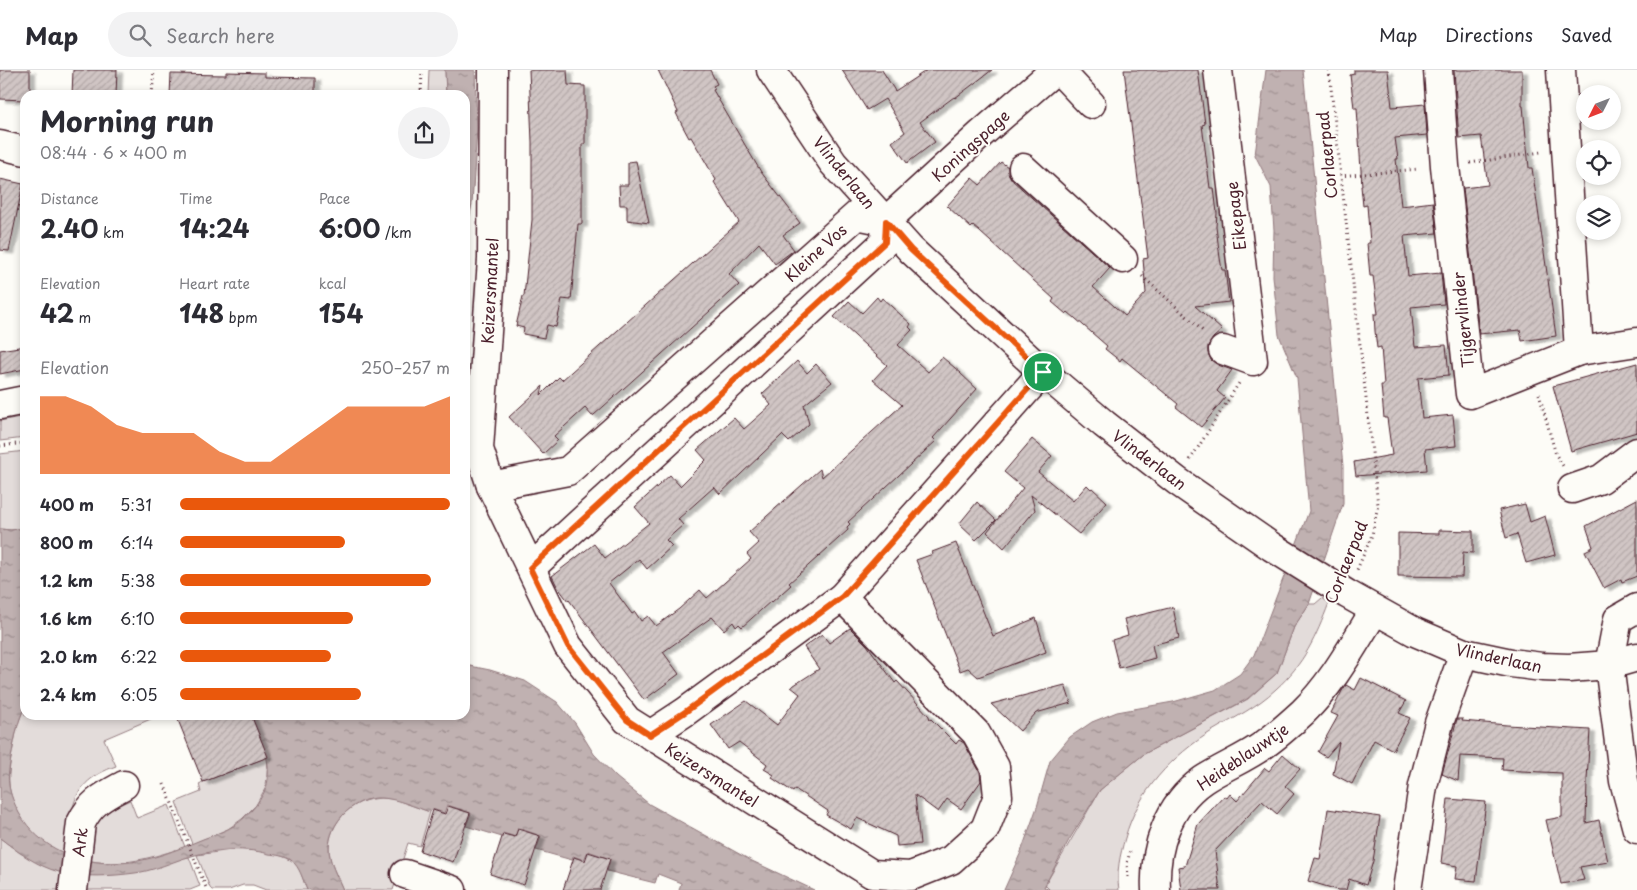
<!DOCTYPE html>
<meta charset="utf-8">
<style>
body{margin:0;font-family:"Playpen Sans",sans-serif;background:#f2f2f3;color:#2b2b33;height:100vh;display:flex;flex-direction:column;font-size:19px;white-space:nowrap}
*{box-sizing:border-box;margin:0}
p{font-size:16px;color:#7c7c81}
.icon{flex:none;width:28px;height:28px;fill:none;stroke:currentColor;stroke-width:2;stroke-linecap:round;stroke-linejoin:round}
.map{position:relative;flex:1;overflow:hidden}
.sheet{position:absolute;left:20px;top:20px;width:450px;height:630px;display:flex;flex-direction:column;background:#fff;border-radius:15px;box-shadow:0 2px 8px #0003}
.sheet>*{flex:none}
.needle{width:32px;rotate:228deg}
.fabs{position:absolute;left:1576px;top:15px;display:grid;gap:10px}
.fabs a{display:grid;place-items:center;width:45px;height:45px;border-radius:50%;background:#fff;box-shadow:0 2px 8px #0003;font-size:25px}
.pin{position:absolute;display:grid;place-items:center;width:42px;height:42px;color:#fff;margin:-21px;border:2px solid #fff;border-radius:50%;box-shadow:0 1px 5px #0007}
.round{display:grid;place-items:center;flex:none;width:52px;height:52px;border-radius:26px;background:#f2f2f3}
.head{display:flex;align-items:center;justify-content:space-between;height:85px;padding:0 20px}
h1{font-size:28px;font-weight:700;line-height:38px}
.stats{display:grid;grid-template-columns:repeat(3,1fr);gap:8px;height:85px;padding:5px 20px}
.stats div{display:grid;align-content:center}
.stats b{font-size:25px;font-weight:700}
.stats small{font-size:14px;font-weight:400}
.stats p{font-size:14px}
.chart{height:140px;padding:10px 20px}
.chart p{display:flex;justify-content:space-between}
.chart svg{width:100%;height:90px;margin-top:5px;fill:#ea580c;opacity:.7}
ul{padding:0 20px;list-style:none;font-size:16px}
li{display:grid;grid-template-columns:80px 60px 1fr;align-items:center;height:38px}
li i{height:12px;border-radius:6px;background:#ea580c}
header{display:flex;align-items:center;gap:30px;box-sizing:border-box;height:70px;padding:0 25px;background:#fff;border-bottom:1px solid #e1e1e2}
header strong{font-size:24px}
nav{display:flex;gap:28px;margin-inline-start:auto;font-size:18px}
.search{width:350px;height:45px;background:#f2f2f3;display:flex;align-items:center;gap:12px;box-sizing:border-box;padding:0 18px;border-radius:28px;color:#7c7c81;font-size:19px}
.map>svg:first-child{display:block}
.green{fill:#e3dcda;stroke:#967e82}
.water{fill:url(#water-ripples);stroke:#91777b}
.building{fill:url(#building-hatch);stroke:#4a1f2b;filter:url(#shadow)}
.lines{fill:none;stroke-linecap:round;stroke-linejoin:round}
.minor-casing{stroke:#4a1f2b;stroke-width:31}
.path{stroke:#4a1f2b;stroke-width:3;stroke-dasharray:1 4;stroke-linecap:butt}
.minor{stroke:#fdfcf7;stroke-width:28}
.route-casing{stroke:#fff;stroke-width:10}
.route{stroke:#ea580c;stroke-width:6}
.labels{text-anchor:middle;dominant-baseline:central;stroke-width:4;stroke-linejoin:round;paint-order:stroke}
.street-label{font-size:16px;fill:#4a1f2b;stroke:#fdfcf7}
</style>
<header>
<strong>Map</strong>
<div class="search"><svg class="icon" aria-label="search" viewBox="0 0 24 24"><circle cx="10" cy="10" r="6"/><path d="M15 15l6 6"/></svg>Search here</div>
<nav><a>Map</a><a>Directions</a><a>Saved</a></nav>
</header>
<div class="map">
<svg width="1637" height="820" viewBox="0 0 1637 820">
<defs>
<pattern id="water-ripples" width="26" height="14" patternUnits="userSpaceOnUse" patternTransform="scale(1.25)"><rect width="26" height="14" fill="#c0b1b1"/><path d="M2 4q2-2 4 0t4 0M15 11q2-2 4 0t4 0" fill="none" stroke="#9e8f90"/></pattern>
<pattern id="building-hatch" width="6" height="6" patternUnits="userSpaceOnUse" patternTransform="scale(1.25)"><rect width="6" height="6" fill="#d0c5c4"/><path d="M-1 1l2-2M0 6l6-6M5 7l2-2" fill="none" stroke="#b4a9a9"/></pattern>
<filter id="shadow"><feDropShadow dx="5.5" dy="3" stdDeviation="1" flood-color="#0004"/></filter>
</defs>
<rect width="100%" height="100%" fill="#fdfcf7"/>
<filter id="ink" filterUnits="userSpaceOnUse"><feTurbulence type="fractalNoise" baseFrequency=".02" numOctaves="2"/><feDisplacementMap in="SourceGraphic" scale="10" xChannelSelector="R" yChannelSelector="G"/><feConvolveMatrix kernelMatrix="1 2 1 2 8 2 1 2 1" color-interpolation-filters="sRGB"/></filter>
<g filter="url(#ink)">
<g class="green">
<path d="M429,0H445L446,25H428Z"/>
<path d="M25,346V368L0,371V351Z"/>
<path d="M25,381V458L11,460L0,459V384Z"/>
<path d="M1322,528L1329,533C1316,567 1304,594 1276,619C1257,637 1234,648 1212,661C1172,686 1138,721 1125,768C1120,785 1116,802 1119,820H1050L1045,815L1100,720L1144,684L1248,629L1277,603L1294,557L1309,534H1315Z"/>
<path d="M25,637V645H160L104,669L116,696C67,714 72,740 68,785C61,782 53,779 47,775C28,762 10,736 9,713C8,702 11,689 13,678C16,663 18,650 25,637Z"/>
<path d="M268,687L266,717L256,735L242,749L228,759L192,774L176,732L201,722L199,714L203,712Z"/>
<path d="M380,728L394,729L430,742L420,776L408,773L393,820H343C339,810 332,798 330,787C325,763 342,739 364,731C369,729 375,729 380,728Z"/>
<path d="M130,730L137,748L169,735L185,777C154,787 120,798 87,790C88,782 86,769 90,762C97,746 114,737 130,730Z"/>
<path d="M0,768L20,783L65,803L63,820H0Z"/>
<path d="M238,779C255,781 288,782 298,797C302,804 304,813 307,820H266L253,815H243L229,820H212L210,818L197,785Z"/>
<path d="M189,787L200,816L190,820H84L85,805Z"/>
</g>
<g class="water">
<path d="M445,0H475L477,58L472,134L465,171V25H446Z"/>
<path d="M1266,0H1303L1343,396V434L1309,534L1294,557L1277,603L1247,629L1144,684L1100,720L1069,770L1044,817L1049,820H1004L1021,782L1037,737L1050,691L1070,667L1092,652L1117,642L1173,632L1215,620L1240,604L1254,585L1309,441L1297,308L1279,265L1273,206L1274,160L1271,117L1255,85Z"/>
<path d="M25,458V637C18,650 16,663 13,677C11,689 7,703 9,715C10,724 15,735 19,743C40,779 78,794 119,793C149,792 176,780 203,769C211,766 220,763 228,759C244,751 259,735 266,718C274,694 260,667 251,645H465V595L490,600L525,611L557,632L575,653L594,684L616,707L649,734L752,791L814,820H679L681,813L658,804L655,813L607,801L610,789L588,781L584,790L573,786L572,790L536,780L541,766L518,758L515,767L503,763L502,767L466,756L471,743L447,735L444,743L432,739L430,742C415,737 398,729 382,728C352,726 323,758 330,787C332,798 339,810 343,820H307C303,810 300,797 291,790C286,786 276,785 269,784C241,776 207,780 179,790C165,795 151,801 135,803C113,806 81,808 59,802C37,796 18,782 0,768V459L11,460Z"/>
</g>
<g class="building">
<path d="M0,0H30V25H25V30L0,29Z"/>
<path d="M73,0H117L116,25H72Z"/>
<path d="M529,0H567L568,15L585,16V74H582V154H578L571,230L562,229L556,257L547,255L544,268L523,264L524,258L516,256L523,226H524L532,150V72Z"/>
<path d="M658,0H710L717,14L713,16L715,19L713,20L745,75L761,102L800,153L783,165L794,180L775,194L759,173L729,204L739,215L594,345L592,346L585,338L554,366L558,370L543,384L509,347L543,316L541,325L559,307L562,310L739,152L714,112L716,110L691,67L689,68L682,55L676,43L678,42Z"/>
<path d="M842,0H882L895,21L927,0H992L955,28L954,27L920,52L935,72L907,93L892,72L905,62L885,29L867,40Z"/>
<path d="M1124,0H1198L1205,54L1202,55L1210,118H1214L1217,143L1216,157L1220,188L1222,200H1225L1229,232L1195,236L1222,260L1213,268L1208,276V283L1211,290L1218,295L1232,300L1217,321L1225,328L1201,357L1176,337L1178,334L1122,288L1120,291L1105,279L1107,276L1068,242L1066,244L1052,232L1054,229L980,162L973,156L971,158L947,136L972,108L980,115L1001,92L1008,97V103L1012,110L1110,198L1093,217L1125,246L1146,223L1143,189L1148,188Z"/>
<path d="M1354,0H1388L1392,37L1425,34L1427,65L1395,68L1398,89H1396L1401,136L1433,132L1437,163L1404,166L1408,206L1441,203L1444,234L1411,237L1415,277L1446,275L1449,305L1418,308L1422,348L1453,345L1456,376L1425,379L1427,400L1356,406L1354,392L1392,385L1387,348H1384L1381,315H1384L1381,277L1377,278L1375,261L1374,244H1378L1373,206H1370L1367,173H1370L1367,135L1363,136L1361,116H1362L1357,38H1354L1350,5L1354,4Z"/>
<path d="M1454,0H1522V36H1523L1529,98H1532L1556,266L1522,271L1520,260L1479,264L1463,118L1488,115L1481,66L1459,68Z"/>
<path d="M226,2L265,3V7L315,8V25H170L171,4L226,5Z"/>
<path d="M636,91L641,115L649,153L627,150V135H620L619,115H628V92Z"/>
<path d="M0,109L23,114L9,181L0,180Z"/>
<path d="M877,227L880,231L882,228L911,254L909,257L912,260L898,275L928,302L942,287L961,303H960L977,319L933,368L936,371L848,452L850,454L847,457L848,460L789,513L791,515L772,532L771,531L742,557L739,554L736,557L733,552L724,560L712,547L663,582L679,604L644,630L569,530L568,531L557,516L552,506L594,474L605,488L649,453L635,437L670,405L680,416L706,390L697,380L734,348L744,359L771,335L762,324L797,291L807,303L816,294L832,312L804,335L809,354L789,372L782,365L720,424L714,417L678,449L683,455L666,470L672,476L647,499L639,489L609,513L632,544L635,542L641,551L648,546L656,556L679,539L700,520L707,528L751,489L747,484L759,473L749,462L820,399L822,407L902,335L873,310L887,295L834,247L849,231L862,243Z"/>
<path d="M25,276V299L0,304V280Z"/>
<path d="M1637,293V362L1571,381L1553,316Z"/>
<path d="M1032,369L1052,386L1038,402L1073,431L1087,415L1091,419L1092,418L1107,432L1079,464L1031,425L1035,440L1004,478L987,462L1023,418L1004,402Z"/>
<path d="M1637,429V506L1622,512L1621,509L1604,518L1585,481L1593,477L1586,456Z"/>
<path d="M977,432L996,450L976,470L959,454Z"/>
<path d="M1525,434L1530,452L1545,446L1555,485L1526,493L1517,464L1506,468L1499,440Z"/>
<path d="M1439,460L1473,461V483L1463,482L1462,507L1398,506V463L1439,464Z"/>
<path d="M956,473L993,566L1036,548L1046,582L978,607L968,598L960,601L916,490L933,484L932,482Z"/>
<path d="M1173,537L1179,568L1152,575L1155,588L1119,598L1112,570L1128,565L1124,549Z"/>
<path d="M850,558L867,575L895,613L897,611L929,646L930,650L931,649L956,674L959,670L964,673L980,702L981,711L961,739L947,729L938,742L915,725L920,774L897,776L896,766L857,748L851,759L826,745L828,741L795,719L793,722L772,708L774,705L764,699L767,694L739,672L728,679L711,655L746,631L777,655L800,624L791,617L819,599L804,577L822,564L829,573Z"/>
<path d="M1361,608L1406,631L1399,643L1410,648L1393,680L1374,670L1352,714L1333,704L1339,672L1326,687L1318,682L1338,646L1331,643L1342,621L1346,615L1355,620Z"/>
<path d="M1065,615L1071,633L1036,643L1020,661L991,634Z"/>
<path d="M176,645H251L268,687L203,712Z"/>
<path d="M1457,649H1463L1462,651L1507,655L1590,660L1587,710L1586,753L1599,750L1608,792L1580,797L1584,810L1561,814L1546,750L1562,747V703L1502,700L1503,688L1460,686L1458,711L1442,704Z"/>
<path d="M1283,684L1300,699L1285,716L1294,724L1277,744L1262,731L1215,781L1220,820H1181L1178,797L1185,796L1198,754L1224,726L1227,728L1230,724L1237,731L1265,698L1269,701Z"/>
<path d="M1448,729L1486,732L1476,811L1455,809L1457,796L1441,793Z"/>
<path d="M448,736L470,743L453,792L420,781L433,740L445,744Z"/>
<path d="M1328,739L1380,747L1373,791L1366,815L1349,809L1346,820H1338L1308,811L1315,788L1320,789Z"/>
<path d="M518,759L540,766L524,815L490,804L503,764L515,767Z"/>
<path d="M588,782L610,789L600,820H563L574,787L585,791Z"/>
</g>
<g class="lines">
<g class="minor-casing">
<g id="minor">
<path d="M493,0L492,189L479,379L491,416L568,576L627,650L872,804L911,806L951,790L985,759L998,726L995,697L976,663L842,527"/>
<path d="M771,0L833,93L911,180L1043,302L1104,354L1177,411L1272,477L1347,524L1415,562L1464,583L1511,593L1542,597L1569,598L1609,595L1637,587"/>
<path d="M1059,0L1091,34"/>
<path d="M1218,0L1253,291L1223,280"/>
<path d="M1438,0L1445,96L1470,324L1579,281L1637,272"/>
<path d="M1561,0L1579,281"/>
<path d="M0,75L25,81"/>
<path d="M1023,98L1123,189"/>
<path d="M886,151L981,64L1055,0"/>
<path d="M0,335L25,330"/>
<path d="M491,416L568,401L857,145L886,151"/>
<path d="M1572,419L1601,409L1637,382"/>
<path d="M531,498L885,172L886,151"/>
<path d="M1637,538L1618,549L1609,595L1624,711L1637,759"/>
<path d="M650,665L685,642L842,527L1043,302"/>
<path d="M405,804L452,820"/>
<path d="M73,820L81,753C91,732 104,726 124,715"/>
<path d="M1156,820C1154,779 1167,735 1203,710C1223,697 1246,688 1265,674C1279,664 1291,653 1303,642C1333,613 1353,575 1375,540"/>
<path d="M1407,820L1423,716L1439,653L1464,583"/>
</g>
</g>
<g class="path">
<path d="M1329,0L1378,435L1372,465L1357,500"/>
<path d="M152,25L154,0"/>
<path d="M421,25L422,0"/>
<path d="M1470,93L1541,82"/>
<path d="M1340,106L1419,99"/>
<path d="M1142,206L1204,262"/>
<path d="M1539,324L1556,385L1563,396"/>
<path d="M0,376L25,373"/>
<path d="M1190,390L1239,313"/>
<path d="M164,714L207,820"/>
<path d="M1128,807L1127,793L1130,781"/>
</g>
<use href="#minor" class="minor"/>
</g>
</g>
<g class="lines" filter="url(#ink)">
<g class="route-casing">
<path id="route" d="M886,151L911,180L1043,302L842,527L685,642L650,665L627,650L568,576L530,498L885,172Z"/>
</g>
<use href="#route" class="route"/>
</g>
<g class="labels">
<g class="street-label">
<text transform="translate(970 75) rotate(-42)">Koningspage</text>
<text transform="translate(1326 85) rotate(-96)">Corlaerpad</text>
<text transform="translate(845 102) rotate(51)">Vlinderlaan</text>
<text transform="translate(1235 146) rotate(-97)">Eikepage</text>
<text transform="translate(815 182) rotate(-42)">Kleine Vos</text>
<text transform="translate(489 221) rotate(-87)">Keizersmantel</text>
<text transform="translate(1462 250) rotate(-96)">Tijgervlinder</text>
<text transform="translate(1150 389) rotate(37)">Vlinderlaan</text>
<text transform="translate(1345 492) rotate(-68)">Corlaerpad</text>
<text transform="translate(1499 587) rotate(12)">Vlinderlaan</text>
<text transform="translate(1242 686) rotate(-34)">Heideblauwtje</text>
<text transform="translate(712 704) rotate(32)">Keizersmantel</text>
<text transform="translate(79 772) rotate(-82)">Ark</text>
</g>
</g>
</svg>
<div class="fabs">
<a><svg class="needle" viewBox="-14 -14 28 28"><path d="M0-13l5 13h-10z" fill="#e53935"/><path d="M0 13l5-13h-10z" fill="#7c7c81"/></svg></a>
<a><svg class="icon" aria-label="locate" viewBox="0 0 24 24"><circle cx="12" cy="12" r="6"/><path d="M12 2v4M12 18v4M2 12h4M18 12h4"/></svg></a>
<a><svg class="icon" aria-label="layers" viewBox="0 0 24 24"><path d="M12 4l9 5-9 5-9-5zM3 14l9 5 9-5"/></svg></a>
</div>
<div class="pin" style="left:1043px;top:302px;background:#1e9e55"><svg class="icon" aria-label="arrive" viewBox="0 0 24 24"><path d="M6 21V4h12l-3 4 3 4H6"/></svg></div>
<section class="sheet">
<div class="head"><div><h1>Morning run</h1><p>08:44 · 6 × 400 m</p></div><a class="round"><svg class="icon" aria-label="share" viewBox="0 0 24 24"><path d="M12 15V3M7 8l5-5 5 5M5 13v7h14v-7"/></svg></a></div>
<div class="stats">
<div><p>Distance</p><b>2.40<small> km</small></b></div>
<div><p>Time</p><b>14:24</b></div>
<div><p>Pace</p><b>6:00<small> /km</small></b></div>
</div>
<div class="stats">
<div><p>Elevation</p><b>42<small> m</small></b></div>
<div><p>Heart rate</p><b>148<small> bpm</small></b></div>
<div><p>kcal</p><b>154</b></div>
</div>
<div class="chart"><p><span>Elevation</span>250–257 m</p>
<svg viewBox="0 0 160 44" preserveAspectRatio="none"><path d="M0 44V6L10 6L20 11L30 20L40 24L50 24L60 24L70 33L80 38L90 38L100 29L110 20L120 11L130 11L140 11L150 11L160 6V44z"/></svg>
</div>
<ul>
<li><b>400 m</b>5:31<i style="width:100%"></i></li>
<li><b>800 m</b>6:14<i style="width:61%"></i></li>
<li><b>1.2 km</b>5:38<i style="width:93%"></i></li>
<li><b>1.6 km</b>6:10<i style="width:64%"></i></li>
<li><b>2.0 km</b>6:22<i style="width:56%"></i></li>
<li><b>2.4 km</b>6:05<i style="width:67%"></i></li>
</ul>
</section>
</div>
